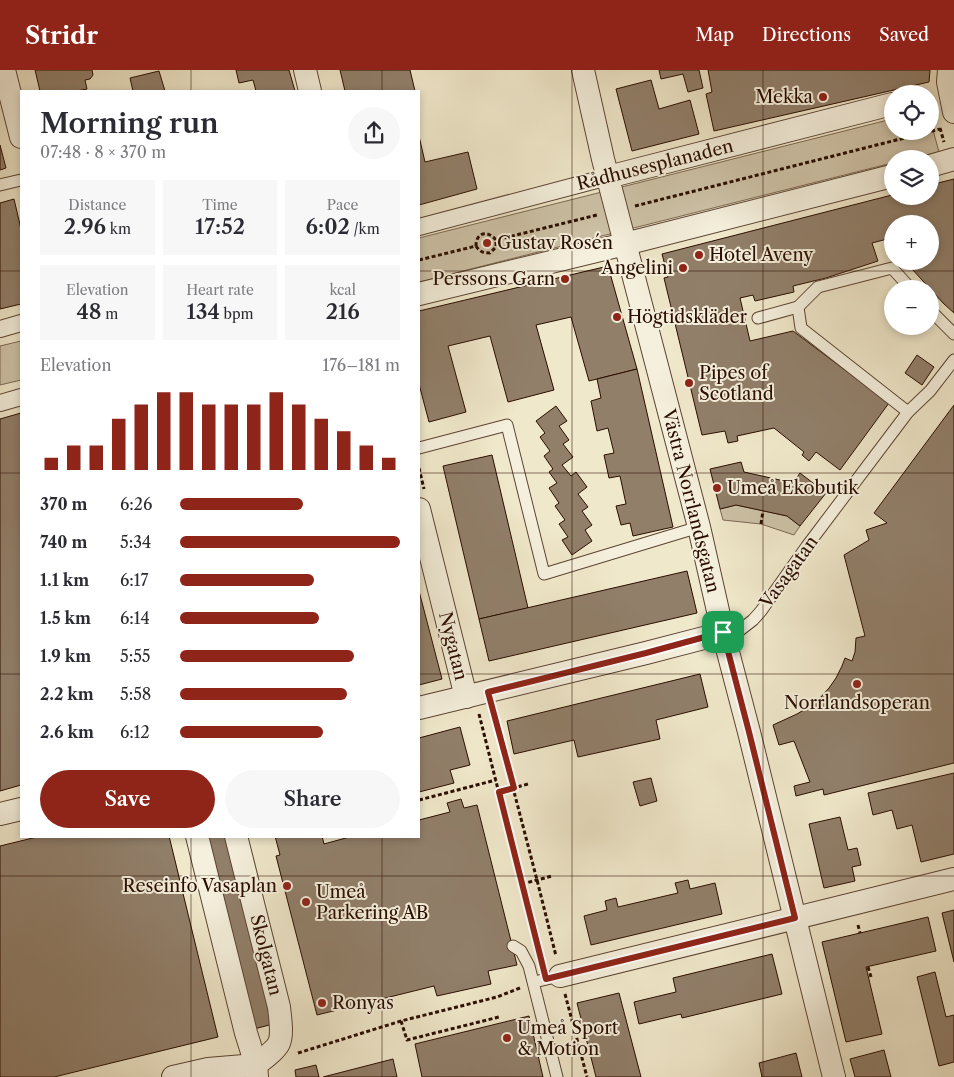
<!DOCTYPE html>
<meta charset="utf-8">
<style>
body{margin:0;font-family:"Libre Caslon Text",serif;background:#f7f7f7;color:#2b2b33;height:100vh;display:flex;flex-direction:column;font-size:19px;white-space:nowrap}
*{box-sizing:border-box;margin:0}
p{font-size:16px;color:#7c7c81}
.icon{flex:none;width:28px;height:28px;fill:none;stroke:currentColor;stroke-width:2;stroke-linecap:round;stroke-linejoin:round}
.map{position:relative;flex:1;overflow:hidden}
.panel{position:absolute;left:20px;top:20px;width:400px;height:748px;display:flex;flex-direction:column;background:#fff;border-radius:0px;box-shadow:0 2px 8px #0003}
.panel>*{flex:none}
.buttons{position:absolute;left:884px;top:15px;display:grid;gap:10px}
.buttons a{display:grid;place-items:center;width:55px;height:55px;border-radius:50%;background:#fff;box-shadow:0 2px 8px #0003;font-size:25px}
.pin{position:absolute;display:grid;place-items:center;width:42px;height:42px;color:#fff;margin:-21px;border-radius:10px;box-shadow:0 2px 8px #0006}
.round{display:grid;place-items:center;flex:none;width:52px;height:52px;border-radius:26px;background:#f7f7f7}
.summary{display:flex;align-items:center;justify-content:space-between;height:85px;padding:0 20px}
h1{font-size:28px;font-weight:600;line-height:38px}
.figures{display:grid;grid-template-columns:repeat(3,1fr);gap:8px;height:85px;padding:5px 20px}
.figures div{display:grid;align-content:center;border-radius:0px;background:#f7f7f7;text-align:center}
.figures b{font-size:21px;font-weight:600}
.figures small{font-size:14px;font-weight:400}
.figures p{font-size:14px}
.chart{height:140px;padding:10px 20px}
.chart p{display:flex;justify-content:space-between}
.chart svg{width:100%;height:90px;margin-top:5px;stroke:#8f2418;stroke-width:6}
.action{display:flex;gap:10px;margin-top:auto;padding:10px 20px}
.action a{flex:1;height:58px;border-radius:30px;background:#8f2418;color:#fff;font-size:20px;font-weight:600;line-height:58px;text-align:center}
.action a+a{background:#f7f7f7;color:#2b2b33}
ul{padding:0 20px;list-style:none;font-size:16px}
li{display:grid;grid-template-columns:80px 60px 1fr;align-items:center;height:38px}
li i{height:12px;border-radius:6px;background:#8f2418}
header{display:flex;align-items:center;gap:30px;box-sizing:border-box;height:70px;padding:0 25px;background:#8f2418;color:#fff}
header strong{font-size:24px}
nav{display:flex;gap:28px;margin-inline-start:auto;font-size:18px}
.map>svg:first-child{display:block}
.green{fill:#cec3a8;stroke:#7c6854}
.building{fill:#917f6a;stroke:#2a0d00}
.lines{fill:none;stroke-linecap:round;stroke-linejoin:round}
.service-casing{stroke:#5c4433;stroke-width:13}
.pedestrian-casing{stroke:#5c4433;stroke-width:18}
.minor-casing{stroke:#5c4433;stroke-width:24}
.path{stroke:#2a0d00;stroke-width:3;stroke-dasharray:4 2.5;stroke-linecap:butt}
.service{stroke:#f5f0dd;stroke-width:11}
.pedestrian{stroke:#f5f0dd;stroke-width:16}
.minor{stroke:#f5f0dd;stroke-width:22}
.route-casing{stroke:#fff;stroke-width:10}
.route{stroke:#8f2418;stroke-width:6}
.grid{fill:none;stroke:#2a0d00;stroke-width:1;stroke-opacity:0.55}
.poi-dot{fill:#8f2418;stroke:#f5f0dd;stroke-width:2}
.labels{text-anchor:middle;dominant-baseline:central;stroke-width:4;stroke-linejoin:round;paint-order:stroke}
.poi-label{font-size:18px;fill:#2a0d00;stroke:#f5f0dd;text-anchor:start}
.street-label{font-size:18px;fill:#2a0d00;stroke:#f5f0dd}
</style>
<header>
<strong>Stridr</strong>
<nav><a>Map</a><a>Directions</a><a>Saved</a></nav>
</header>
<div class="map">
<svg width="954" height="1007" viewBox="0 0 954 1007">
<rect width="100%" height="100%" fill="#f0e8cb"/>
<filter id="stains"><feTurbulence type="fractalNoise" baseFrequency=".004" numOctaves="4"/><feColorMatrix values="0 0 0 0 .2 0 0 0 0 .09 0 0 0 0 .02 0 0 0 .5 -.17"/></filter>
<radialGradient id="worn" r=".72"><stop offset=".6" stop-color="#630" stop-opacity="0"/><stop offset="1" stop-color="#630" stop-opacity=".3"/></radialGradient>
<g class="green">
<path d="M892,49V61H930V49L939,82L910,89H892V93L419,212V168Z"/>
<path d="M21,271V310L0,315V276Z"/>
<path d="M736,435L787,446L800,456L794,465L761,454L723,450L720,439Z"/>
</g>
<g class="building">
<path d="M35,0H92L93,5L90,9L85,10L87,19L77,21H40Z"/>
<path d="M236,0H289L295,21H256L253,10L239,13Z"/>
<path d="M340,0H410L415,21H345Z"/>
<path d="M659,0H699L703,18L688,22L683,4L661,9Z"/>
<path d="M708,0H930L929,12L714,61L706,24L712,22Z"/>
<path d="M159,1L165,21H133L130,8Z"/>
<path d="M651,10L659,39L690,30L699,64L632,81L616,19Z"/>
<path d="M419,66L425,92L468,82L477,119L419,135Z"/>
<path d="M0,75L6,98L0,100Z"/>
<path d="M954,109V243L943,233L912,199L906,191H930V154H892V170L891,168L872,173L878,191L826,208L793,216L794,222L755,231L753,225L740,228L750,271L793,261L889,333L840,400L816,382L809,391L802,385L804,382L774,358L737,366L738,371L728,373L725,361L702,365L664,208L668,207L662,184L892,125V126H930V115Z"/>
<path d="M14,129L21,159V234L0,239V133Z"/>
<path d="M608,196L637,299L589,311L571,247L536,255L554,320L508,332L490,266L448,276L466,342L429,352L419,314V241Z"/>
<path d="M917,285L934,297L922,315L905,303Z"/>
<path d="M637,299L673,457L633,466L630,453L621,455L616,436L626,434L620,406L609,408L604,385L614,383L608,358L597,361L591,331L601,328L597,309Z"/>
<path d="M954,335V693L824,725L823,719L796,726L794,716L810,712L794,671L779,675L773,655L797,644L809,637L819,629L829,618L836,608L842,596L845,588L852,591L855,582L856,568L865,566L844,485L869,470L866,460L887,453L874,443Z"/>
<path d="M556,336L567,351L559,356L569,370L563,374L573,387L562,395L571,406L576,402L587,417L578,424L588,437L582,441L592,455L585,460L592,471L572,485L562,470L568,467L559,454L565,450L555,436L559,433L549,418L557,413L549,402L553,399L544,386L550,381L540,367L545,363L536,351Z"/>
<path d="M21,343V715L0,721V349Z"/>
<path d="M492,385L528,538L479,549L443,396Z"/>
<path d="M741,392L744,402L793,413L800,403L826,423L800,456L787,446L736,435L720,439L710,399Z"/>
<path d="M687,501L697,543L489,591L479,549Z"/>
<path d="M419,521L442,609L419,615Z"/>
<path d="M700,604L708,637L656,650L660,669L578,687L574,670L514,684L507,651Z"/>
<path d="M460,657L470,695L450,700L454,713L419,722V668Z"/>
<path d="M954,703V784L921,792L912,755L897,759L892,740L873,745L868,723Z"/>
<path d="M651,708L657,731L640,736L633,712Z"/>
<path d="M461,729L464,738L477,735L517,895L488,901L491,914L437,926L434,916L317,945L276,786L280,785L275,766H322L324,774L353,766H419V750L450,742L447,733Z"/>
<path d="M840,747L848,780L857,778L861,795L852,797L855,811L824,818L809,754Z"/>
<path d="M41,766H169L218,967L54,1007H0V776Z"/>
<path d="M207,766H231L277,953L254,959Z"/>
<path d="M688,810L690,819L715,813L722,844L591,875L584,846L607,840L605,831L616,828L618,837L678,823L675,813Z"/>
<path d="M954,840V892L942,843Z"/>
<path d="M928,847L936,881L866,897L882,964L846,972L822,872Z"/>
<path d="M772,884L782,924L682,948L681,944L639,954L634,932L676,922L673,908Z"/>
<path d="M935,902L946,947L954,945V992L939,996L917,907Z"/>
<path d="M619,923L641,1007H596L577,933Z"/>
<path d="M529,946L543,1007H422L415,974Z"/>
<path d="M884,980L891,1007H855L850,989Z"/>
<path d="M796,983L802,1007H762L759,993Z"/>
<path d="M393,989L397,1007H323Z"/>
<path d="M316,995L319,1007H296L295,1000Z"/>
</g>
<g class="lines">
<g class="service-casing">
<g id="service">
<path d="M0,115L21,110"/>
<path d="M930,240L954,264"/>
<path d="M758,248L798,237"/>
<path d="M908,342L801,258L798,237L818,217L892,198L911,219"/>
<path d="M419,378L507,355L544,504L699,457"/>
<path d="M723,563L735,564L753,550L761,541L807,476L908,342L930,321L954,290"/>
<path d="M513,876L521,881L529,896L557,1007"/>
<path d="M534,912L560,906"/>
</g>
</g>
<g class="pedestrian-casing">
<g id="pedestrian">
<path d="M419,157L608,107"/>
<path d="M0,259L21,253"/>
<path d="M0,333L21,327"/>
</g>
</g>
<g class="minor-casing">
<g id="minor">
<path d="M4,0L21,67"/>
<path d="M305,0L310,21"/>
<path d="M583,0L603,89L699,457L723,563L749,662L834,1007"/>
<path d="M949,0L948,12L954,42"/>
<path d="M930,96L954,89"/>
<path d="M608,107L892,34"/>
<path d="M419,224L625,174L892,106"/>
<path d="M419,439L466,627"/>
<path d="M419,638L646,583L723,563"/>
<path d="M0,744L21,739"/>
<path d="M197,766L246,963L256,995L257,1007"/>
<path d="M236,766L279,937C280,947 283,964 279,973C276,980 263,989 256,995"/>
<path d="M560,906L954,809"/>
<path d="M173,1007L208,999L256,995"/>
</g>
</g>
<g class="path">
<path d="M940,58L944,72"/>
<path d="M635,136L940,59"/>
<path d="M886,169L889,185"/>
<path d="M476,176C480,182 483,183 490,183L496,177V170"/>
<path d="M419,190L476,176C476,162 488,160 496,170L597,145"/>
<path d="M419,398L424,419"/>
<path d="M761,454L763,441"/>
<path d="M493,641L537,810L556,886"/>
<path d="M479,644L538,878"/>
<path d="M499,722L528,714"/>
<path d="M419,730L496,710"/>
<path d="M522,814L552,806"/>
<path d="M858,855L860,863"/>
<path d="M868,897L871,907"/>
<path d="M565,924L587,1007"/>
<path d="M401,951L407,970L499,947"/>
<path d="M298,983L401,951L497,927L520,918"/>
</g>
<use href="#service" class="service"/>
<use href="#pedestrian" class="pedestrian"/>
<use href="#minor" class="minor"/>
</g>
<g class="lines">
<g class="route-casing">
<path id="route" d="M723,562L749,662L795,848L546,909L499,722L514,718L488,622L646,583Z"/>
</g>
<use href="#route" class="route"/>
</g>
<path class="grid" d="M191,0V21M382,0V21M572,0V1007M763,0V1007M0,201H21M419,201H954M0,403H21M419,403H954M0,604H21M419,604H954M191,766V1007M382,766V1007M0,806H954"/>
<g class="poi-dot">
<circle cx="823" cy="27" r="5"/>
<circle cx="487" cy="173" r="5"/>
<circle cx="699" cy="185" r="5"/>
<circle cx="683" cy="198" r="5"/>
<circle cx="565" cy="209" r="5"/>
<circle cx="617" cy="247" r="5"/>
<circle cx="689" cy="313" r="5"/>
<circle cx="717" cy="418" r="5"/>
<circle cx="857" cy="614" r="5"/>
<circle cx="287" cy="816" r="5"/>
<circle cx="306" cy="832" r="5"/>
<circle cx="322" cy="933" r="5"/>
<circle cx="507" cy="968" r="5"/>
</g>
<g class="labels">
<g class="poi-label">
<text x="813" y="27" text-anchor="end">Mekka</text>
<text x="497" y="173">Gustav Rosén</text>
<text x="709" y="185">Hotel Aveny</text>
<text x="673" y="198" text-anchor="end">Angelini</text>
<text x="555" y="209" text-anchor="end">Perssons Garn</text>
<text x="627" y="247">Högtidskläder</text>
<text x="699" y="303">Pipes of<tspan x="699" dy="21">Scotland</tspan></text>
<text x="727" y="418">Umeå Ekobutik</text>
<text x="857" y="633" text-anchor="middle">Norrlandsoperan</text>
<text x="277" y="816" text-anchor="end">Reseinfo Vasaplan</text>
<text x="316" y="822">Umeå<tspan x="316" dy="21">Parkering AB</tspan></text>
<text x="332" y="933">Ronyas</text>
<text x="517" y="958">Umeå Sport<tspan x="517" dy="21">&amp; Motion</tspan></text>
</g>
<g class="street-label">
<text transform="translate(655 95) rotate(-14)">Rådhusesplanaden</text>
<text transform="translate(691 431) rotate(76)">Västra Norrlandsgatan</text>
<text transform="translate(789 502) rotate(-54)">Vasagatan</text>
<text transform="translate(453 576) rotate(76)">Nygatan</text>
<text transform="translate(266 885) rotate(76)">Skolgatan</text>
</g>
</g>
<rect width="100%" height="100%" filter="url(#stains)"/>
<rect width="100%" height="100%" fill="url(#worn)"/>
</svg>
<div class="buttons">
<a><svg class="icon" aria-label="locate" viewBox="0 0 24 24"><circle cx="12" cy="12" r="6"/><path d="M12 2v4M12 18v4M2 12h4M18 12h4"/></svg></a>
<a><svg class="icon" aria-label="layers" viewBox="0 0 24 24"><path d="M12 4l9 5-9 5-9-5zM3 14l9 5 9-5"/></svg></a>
<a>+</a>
<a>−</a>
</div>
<div class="pin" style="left:723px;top:562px;background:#1e9e55"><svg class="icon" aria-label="arrive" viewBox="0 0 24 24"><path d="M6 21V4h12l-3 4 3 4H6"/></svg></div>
<section class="panel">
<div class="summary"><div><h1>Morning run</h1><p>07:48 · 8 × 370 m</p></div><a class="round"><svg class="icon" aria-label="share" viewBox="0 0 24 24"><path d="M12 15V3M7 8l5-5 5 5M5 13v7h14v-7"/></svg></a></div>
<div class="figures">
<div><p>Distance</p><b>2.96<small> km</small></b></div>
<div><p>Time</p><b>17:52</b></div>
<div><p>Pace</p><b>6:02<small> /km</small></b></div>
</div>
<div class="figures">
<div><p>Elevation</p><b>48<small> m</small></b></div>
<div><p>Heart rate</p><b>134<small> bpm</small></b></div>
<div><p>kcal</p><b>216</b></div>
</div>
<div class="chart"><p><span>Elevation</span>176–181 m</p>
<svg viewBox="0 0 160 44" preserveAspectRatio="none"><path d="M5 44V38M15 44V32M25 44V32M35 44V19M45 44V12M55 44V6M65 44V6M75 44V12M85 44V12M95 44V12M105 44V6M115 44V12M125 44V19M135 44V25M145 44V32M155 44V38"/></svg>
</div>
<ul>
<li><b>370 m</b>6:26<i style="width:56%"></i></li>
<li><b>740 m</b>5:34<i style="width:100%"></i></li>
<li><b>1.1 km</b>6:17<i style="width:61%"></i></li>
<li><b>1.5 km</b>6:14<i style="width:63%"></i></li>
<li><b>1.9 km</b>5:55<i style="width:79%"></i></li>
<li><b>2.2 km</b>5:58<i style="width:76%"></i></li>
<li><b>2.6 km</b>6:12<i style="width:65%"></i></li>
</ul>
<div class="action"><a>Save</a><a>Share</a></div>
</section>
</div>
